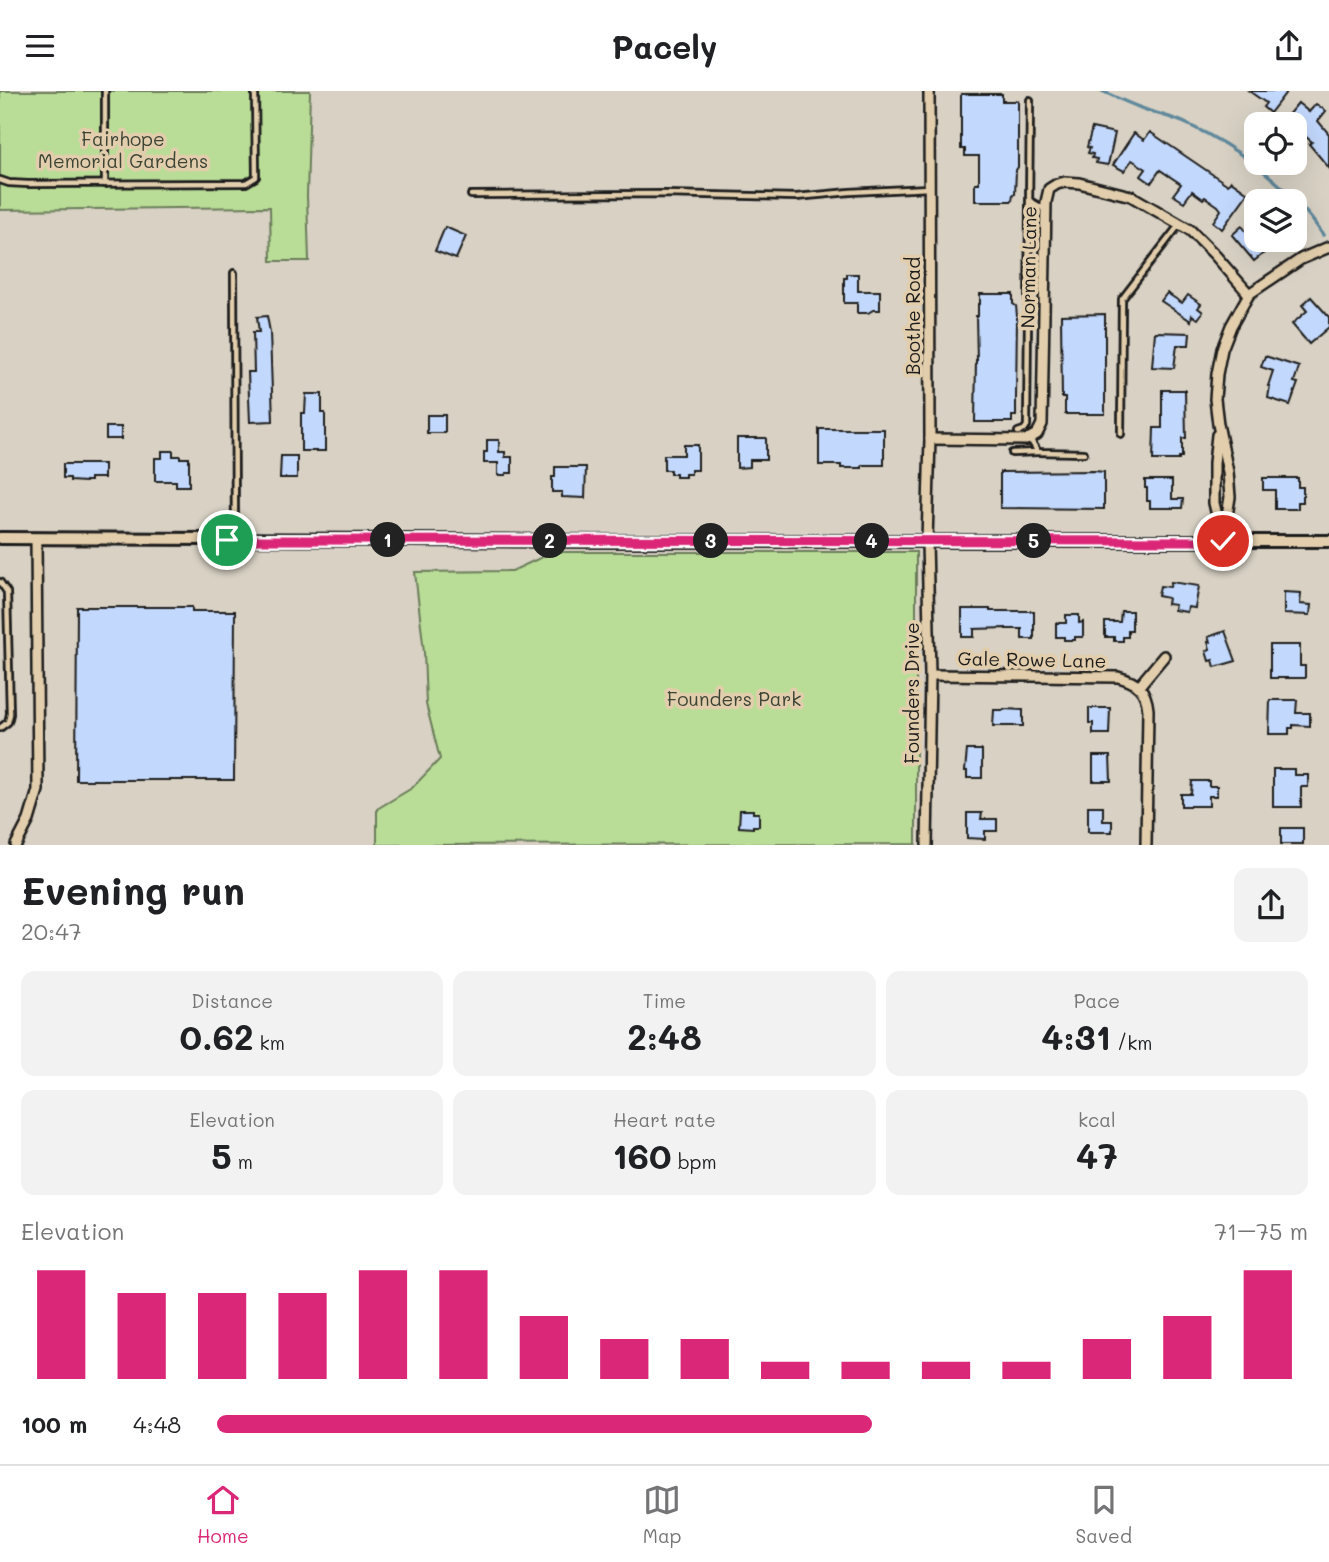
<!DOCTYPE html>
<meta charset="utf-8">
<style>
body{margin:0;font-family:Mali,sans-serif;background:#f2f2f2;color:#202124;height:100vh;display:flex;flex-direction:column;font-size:26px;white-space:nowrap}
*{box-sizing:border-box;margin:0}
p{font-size:23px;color:#757577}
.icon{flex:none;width:38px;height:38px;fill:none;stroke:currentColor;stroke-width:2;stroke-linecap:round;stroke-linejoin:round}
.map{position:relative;height:754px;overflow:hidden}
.drawer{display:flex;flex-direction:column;background:#fff;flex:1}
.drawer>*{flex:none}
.tools{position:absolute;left:1244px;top:21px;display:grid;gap:14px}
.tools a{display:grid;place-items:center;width:63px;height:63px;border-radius:14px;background:#fff;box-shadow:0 7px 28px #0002;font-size:35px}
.pin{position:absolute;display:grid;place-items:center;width:60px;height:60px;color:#fff;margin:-30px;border:4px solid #fff;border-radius:50%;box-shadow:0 2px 7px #0007}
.km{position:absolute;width:35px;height:35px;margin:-18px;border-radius:50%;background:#222;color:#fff;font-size:19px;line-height:35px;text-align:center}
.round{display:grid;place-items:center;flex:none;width:74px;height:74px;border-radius:14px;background:#f2f2f2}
.head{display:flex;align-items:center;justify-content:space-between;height:119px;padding:0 21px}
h1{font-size:38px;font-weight:700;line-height:52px}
.figures{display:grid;grid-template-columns:repeat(3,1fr);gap:10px;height:119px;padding:7px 21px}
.figures div{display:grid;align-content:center;border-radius:14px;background:#f2f2f2;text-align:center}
.figures b{font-size:35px;font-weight:700}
.figures small{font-size:19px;font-weight:400}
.figures p{font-size:19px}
.chart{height:196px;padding:14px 21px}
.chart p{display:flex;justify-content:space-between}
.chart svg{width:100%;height:126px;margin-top:7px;stroke:#db2777;stroke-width:6}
ul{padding:0 21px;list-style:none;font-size:23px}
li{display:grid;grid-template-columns:112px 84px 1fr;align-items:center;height:52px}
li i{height:18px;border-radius:9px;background:#db2777}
header{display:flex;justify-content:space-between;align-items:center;height:91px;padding:0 21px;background:#fff;font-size:32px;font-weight:700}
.tabs{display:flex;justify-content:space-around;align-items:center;height:98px;border-top:2px solid #e0e0e0;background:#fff;font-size:19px;color:#757577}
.tabs a{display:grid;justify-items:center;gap:4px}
.tabs .on{color:#db2777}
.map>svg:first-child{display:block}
.green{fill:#b9dd97;stroke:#6a7c5a;stroke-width:2}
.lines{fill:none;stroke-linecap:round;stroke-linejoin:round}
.stream{stroke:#61899c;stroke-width:3.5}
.building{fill:#c2d8fc;stroke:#1c1c1c;stroke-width:2}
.service-casing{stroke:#1c1c1c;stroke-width:10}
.minor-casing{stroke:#1c1c1c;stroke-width:14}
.tertiary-casing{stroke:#1c1c1c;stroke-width:16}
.service{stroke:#e2ceac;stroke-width:4.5}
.minor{stroke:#e2ceac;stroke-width:9}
.tertiary{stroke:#e2ceac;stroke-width:10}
.route-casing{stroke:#fff;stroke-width:14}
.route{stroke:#db2777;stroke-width:9}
.labels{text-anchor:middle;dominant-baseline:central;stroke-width:7;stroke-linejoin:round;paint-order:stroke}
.park-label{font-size:19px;fill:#3b4335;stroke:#e2ceac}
.street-label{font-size:19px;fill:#1c1c1c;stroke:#e2ceac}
</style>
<header><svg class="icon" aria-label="menu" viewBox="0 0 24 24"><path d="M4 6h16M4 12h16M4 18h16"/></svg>Pacely<svg class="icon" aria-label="share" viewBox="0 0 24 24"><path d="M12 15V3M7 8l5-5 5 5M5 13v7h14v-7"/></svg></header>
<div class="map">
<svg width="1329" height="754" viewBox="0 0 1329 754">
<rect width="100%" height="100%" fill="#d8d1c4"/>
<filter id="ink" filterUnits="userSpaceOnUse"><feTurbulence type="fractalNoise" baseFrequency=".0143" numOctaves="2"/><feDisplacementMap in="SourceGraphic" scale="14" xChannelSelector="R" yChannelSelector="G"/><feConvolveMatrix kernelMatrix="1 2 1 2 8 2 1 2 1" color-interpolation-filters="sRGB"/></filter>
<g filter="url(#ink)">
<g class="green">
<path d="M0,0H310L307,105L309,170H271L270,116L0,119Z"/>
<path d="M553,461H916V753L377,754V718L412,697L440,668L426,613L424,561L415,481L512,480Z"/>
</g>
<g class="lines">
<path class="stream" d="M1102,0C1115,6 1128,12 1141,17C1156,23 1173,26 1187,33C1236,55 1294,98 1323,144"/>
</g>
<g class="building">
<path d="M1249,0H1287L1270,22L1263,16L1266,12Z"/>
<path d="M961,3H1002V10H1018V76L1016,79L1015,103H1013L1012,110H975V92H979V65H965V58H961Z"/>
<path d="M1298,12L1309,21L1316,13L1326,20L1318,30L1329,43V77L1309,53L1312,51L1299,40L1295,36V32L1287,25Z"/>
<path d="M1092,37L1115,42L1108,74L1096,72L1097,68L1092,67L1093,63L1088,62L1090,57L1087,56Z"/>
<path d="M1150,41L1228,94L1231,90L1248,102L1222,138L1213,131L1221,119L1218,115L1205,106L1203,108L1192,100L1184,111L1173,104L1181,93L1160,79L1151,92L1141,85L1146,78L1132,69L1124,80L1113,74L1134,42L1144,49Z"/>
<path d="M1242,135L1250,145L1256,139V149H1280L1254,170L1232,144Z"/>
<path d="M445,136L466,145L456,168L435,160Z"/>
<path d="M847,183H858V200H880V219H873L868,222H857V212H844V187H847Z"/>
<path d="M1167,202L1182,212L1188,204L1201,213L1198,217L1203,221L1198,228L1192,224L1191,230L1161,210Z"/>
<path d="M980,203H1013V213L1016,215L1017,225L1016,307V325H1012V331H975L976,269H977L976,225H978V213H980Z"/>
<path d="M1311,206L1329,226V236L1309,253L1292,233L1307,220L1302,214Z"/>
<path d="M1105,223V323H1065V307H1062L1061,224Z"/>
<path d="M267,225L270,241L273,330L250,331L248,281H254L253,241H259L257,226Z"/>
<path d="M1155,241L1190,242L1189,254H1177L1174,277L1152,276Z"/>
<path d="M1265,265L1299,276L1294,291L1298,292L1290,314L1268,307L1270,295H1268L1273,280L1261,276Z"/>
<path d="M1162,299H1185L1186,347H1182V366H1179V369H1153L1154,337H1162Z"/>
<path d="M306,303H322V322H325V360H301V322H305Z"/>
<rect x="427" y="324" width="18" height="18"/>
<rect x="106" y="336" width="15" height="12"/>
<path d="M819,338H884V374H862V377H841V374H819Z"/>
<path d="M737,347H766V369H750V376L737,377Z"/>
<path d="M487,349H499V361H505V366H512V382H506V384H498V372H484V361H487Z"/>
<path d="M684,354H698V379H691V383H685V386H676V383H670V379H664V364H684Z"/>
<path d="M162,360H173V365H180V367H189V395H176V390H155V367H162Z"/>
<path d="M281,365H297V387H280Z"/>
<path d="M63,373H104V387H90V390H85V391L70,390V387H63Z"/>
<path d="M555,376H586L585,407L562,406V401H552V386H555Z"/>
<path d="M1094,380L1104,381V418L1000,417V381Z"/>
<path d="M1263,387H1298V396H1303V411H1298V418H1275V399H1263Z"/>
<path d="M1145,389H1172V408H1183L1182,417H1150V410H1147V397H1145Z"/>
<path d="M1171,491L1199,495L1195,517L1188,516L1187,521L1174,519L1175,514L1167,513L1168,507L1158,505L1160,495L1170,496Z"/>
<path d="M1284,501L1301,502L1300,513L1311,514L1310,524L1284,523Z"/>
<path d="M77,516H192V520H235L234,689H76Z"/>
<path d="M962,518H990V520H1034V548H1022V538H1006V537L974,538V546H962Z"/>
<path d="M1121,520H1132V539H1128V546H1123V550H1114V546H1105V531H1120Z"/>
<path d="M1066,524H1079V532L1083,531V546H1075V549H1064V546H1056V532H1066Z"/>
<path d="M1225,540L1236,570L1215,576L1213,569L1209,570L1206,560L1210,558L1208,551H1210L1208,546Z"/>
<path d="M1270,554H1300V575H1305V587H1270Z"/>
<path d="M1270,609H1297L1296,622H1310V635L1293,634V637H1289V643H1269Z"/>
<path d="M1089,617H1110L1109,643H1093V632H1089Z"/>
<path d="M1004,618L1023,619V635H993L994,619H1004Z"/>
<path d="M967,659H982V687H967V680H965Z"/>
<path d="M1093,665H1110L1111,690H1093Z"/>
<path d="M1273,678H1294V684H1308V696H1301V716H1273Z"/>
<path d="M1192,690H1209V695H1217V705H1209V715H1181V703H1191Z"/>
<path d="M1088,715H1103V730H1112V741H1088Z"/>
<path d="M740,719H753V722H759V735H753V737L739,736Z"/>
<path d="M967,722H982L981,728H997V740H985V748L967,747Z"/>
<rect x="1281" y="737" width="22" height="16"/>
</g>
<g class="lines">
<g class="service-casing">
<g id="service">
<path d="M105,0V93"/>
<path d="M0,89L9,92L28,93L246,92L256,86L255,0"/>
<path d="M471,104L665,103L796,106L850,101L929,97"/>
<path d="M1030,110L1044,118"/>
<path d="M234,182L235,448"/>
<path d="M1018,341L1024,339L1027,335L1030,9"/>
<path d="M1121,343L1122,208L1179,134"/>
<path d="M1030,348L1038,361L1084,362"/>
<path d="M1012,362L1038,361"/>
<path d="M0,491L7,501L10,623L8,631L0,637"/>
</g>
</g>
<g class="minor-casing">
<g id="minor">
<path d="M1217,344L1214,372V412L1222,445"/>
<path d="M930,348L1026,349L1037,343L1042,333L1046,111L1049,98L1057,93L1065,91L1079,92L1131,105L1190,139L1214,163L1249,203"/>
<path d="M1223,450L1230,406L1228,381L1218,333L1215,308L1217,283L1222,258L1231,235L1249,203L1301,168L1329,156"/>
<path d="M930,584L1118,586C1137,591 1146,598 1148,619L1146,754"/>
<path d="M1139,595L1164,565"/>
<path d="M16,754L29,729L38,699L36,448"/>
<path d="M927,754L930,584L927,450L930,348L929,0"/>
</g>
</g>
<g class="tertiary-casing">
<path id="tertiary" d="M0,447L597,450H1329"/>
</g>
<use href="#service" class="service"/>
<use href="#minor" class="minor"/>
<use href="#tertiary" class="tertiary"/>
</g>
</g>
<g class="lines" filter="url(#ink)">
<g class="route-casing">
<path id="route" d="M227,449L1223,450"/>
</g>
<use href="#route" class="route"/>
</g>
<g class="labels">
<g class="park-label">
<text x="123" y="47">Fairhope<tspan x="123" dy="22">Memorial Gardens</tspan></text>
<text x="734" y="607">Founders Park</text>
</g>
<g class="street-label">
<text transform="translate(1028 176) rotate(-89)">Norman Lane</text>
<text transform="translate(912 225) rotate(-90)">Boothe Road</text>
<text transform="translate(1032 568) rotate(1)">Gale Rowe Lane</text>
<text transform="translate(911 602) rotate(-90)">Founders Drive</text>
</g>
</g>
</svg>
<div class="tools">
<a><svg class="icon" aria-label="locate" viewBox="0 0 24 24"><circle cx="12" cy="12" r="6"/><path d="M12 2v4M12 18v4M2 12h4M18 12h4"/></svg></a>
<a><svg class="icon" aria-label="layers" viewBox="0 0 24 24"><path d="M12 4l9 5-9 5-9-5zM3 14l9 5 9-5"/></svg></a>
</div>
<div class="pin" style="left:227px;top:449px;background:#1e9e55"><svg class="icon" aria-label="arrive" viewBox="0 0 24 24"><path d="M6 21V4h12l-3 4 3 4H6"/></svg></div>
<div class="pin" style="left:1223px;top:450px;background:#d93025"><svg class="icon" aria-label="check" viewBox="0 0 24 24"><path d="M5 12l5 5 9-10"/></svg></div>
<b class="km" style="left:388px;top:449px">1</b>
<b class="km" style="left:550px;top:450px">2</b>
<b class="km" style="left:711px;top:450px">3</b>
<b class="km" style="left:872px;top:450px">4</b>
<b class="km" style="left:1034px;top:450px">5</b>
</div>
<section class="drawer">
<div class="head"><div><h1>Evening run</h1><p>20:47</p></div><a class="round"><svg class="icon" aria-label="share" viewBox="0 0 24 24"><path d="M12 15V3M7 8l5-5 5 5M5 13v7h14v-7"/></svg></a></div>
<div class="figures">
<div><p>Distance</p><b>0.62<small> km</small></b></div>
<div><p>Time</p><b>2:48</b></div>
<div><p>Pace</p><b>4:31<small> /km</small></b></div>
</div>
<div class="figures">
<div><p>Elevation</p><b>5<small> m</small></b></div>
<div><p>Heart rate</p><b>160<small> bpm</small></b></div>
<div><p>kcal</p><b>47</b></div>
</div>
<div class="chart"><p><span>Elevation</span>71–75 m</p>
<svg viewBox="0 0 160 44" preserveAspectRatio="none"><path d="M5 44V6M15 44V14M25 44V14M35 44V14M45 44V6M55 44V6M65 44V22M75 44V30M85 44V30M95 44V38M105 44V38M115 44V38M125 44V38M135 44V30M145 44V22M155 44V6"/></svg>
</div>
<ul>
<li><b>100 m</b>4:48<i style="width:60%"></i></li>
</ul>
</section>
<nav class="tabs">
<a class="on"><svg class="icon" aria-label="home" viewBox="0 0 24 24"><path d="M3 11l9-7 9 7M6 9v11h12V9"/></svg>Home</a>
<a><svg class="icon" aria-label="map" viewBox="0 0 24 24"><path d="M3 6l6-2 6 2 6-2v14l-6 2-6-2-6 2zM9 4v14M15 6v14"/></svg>Map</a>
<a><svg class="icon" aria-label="saved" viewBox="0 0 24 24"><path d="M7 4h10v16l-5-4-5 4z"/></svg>Saved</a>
</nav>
